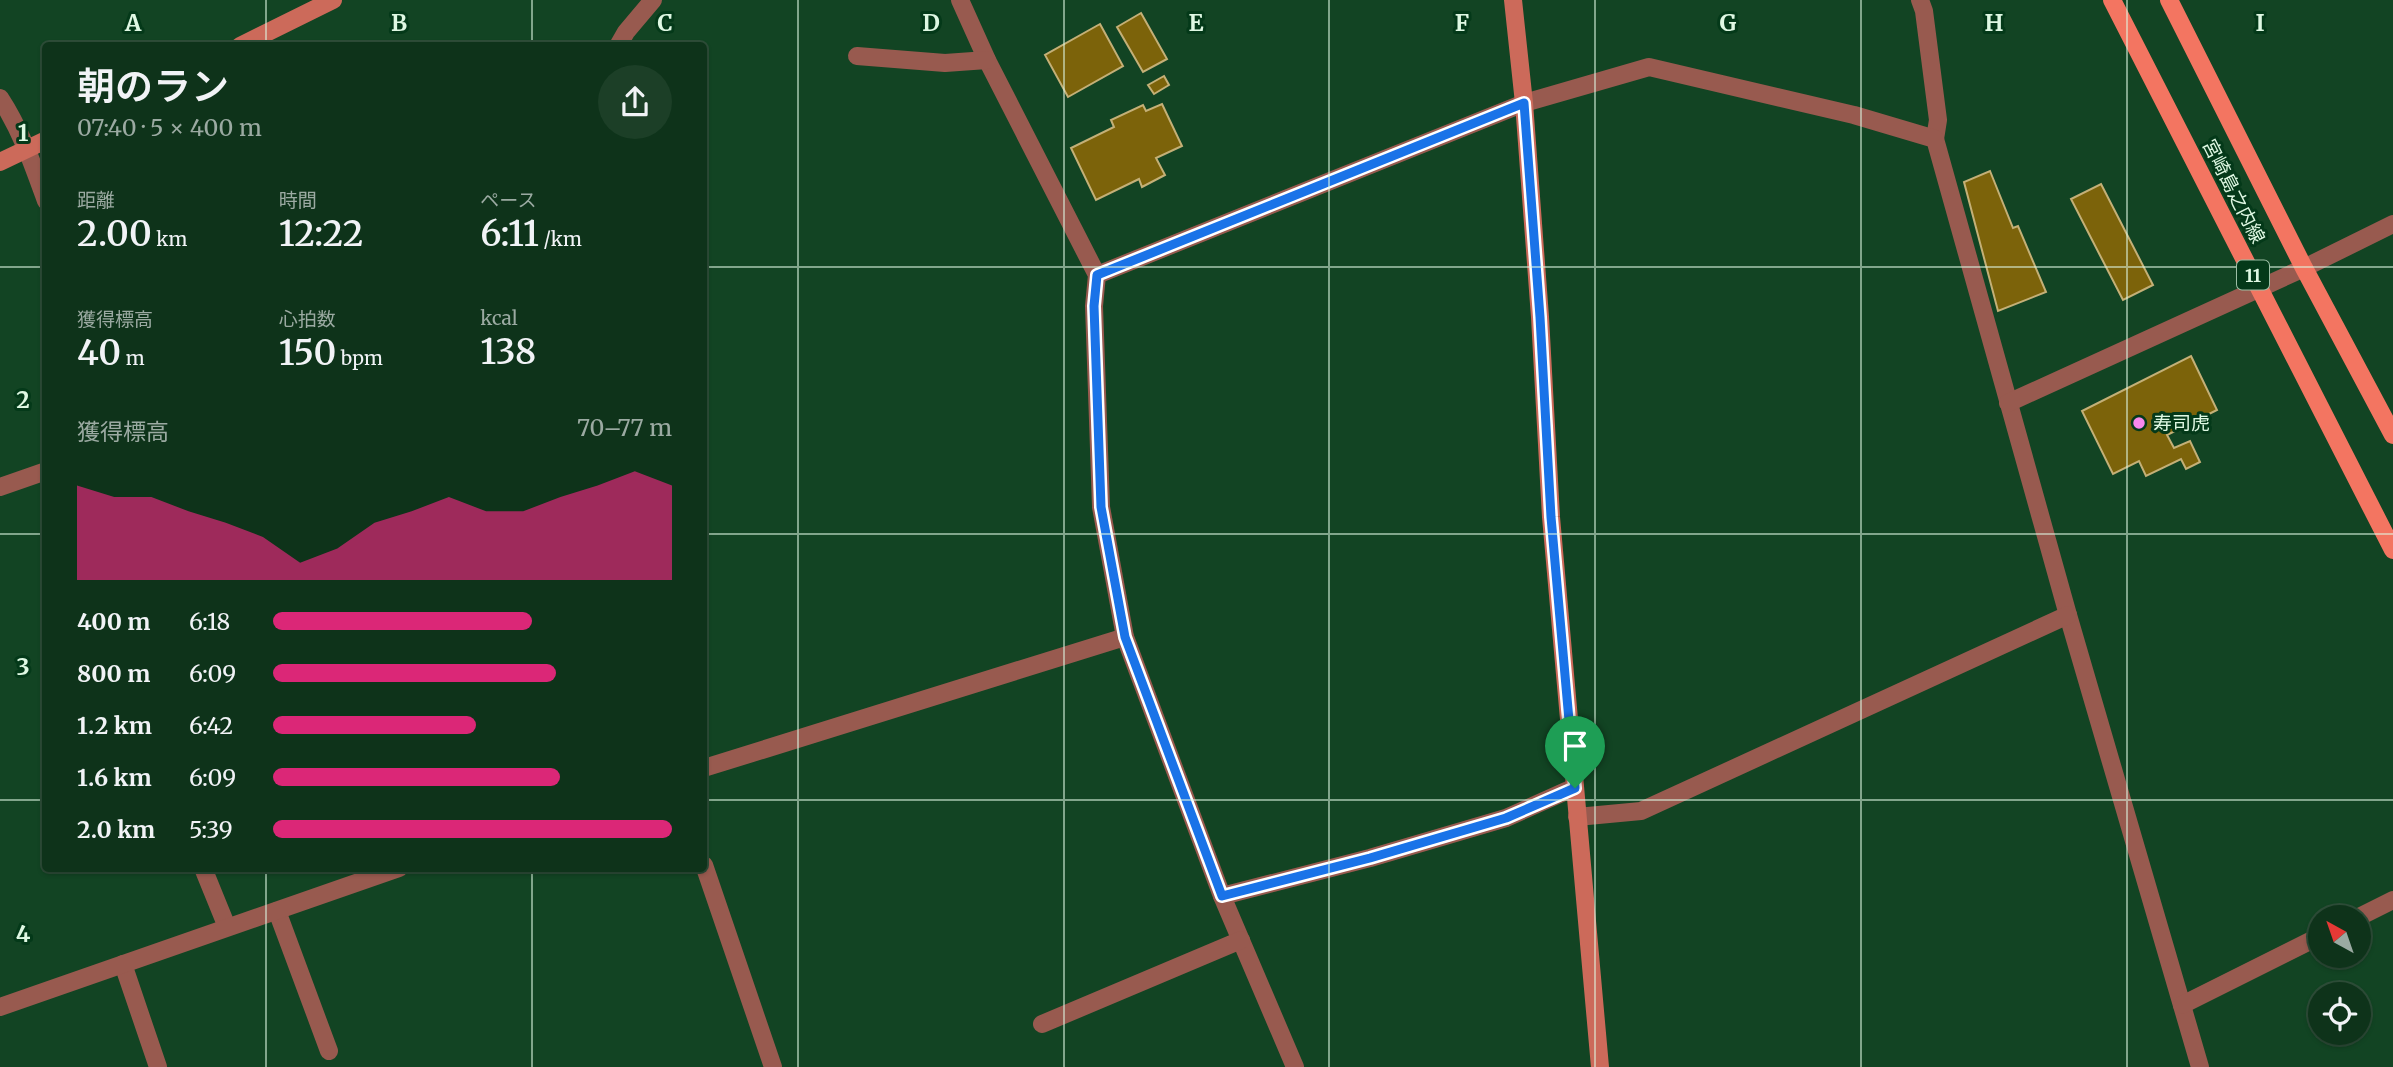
<!DOCTYPE html>
<html lang="ja">
<meta charset="utf-8">
<style>
body{margin:0;font-family:Merriweather,"Noto Sans JP",serif;background:#1c3f27;color:#f1f3f6;height:100vh;display:flex;flex-direction:column;font-size:26px;white-space:nowrap}
*{box-sizing:border-box;margin:0}
p{font-size:23px;color:#9baaa2}
.icon{flex:none;width:38px;height:38px;fill:none;stroke:currentColor;stroke-width:2;stroke-linecap:round;stroke-linejoin:round}
.map{position:relative;flex:1;overflow:hidden}
.drawer{position:absolute;left:42px;top:42px;width:665px;height:830px;display:flex;flex-direction:column;background:#0e331a;border-radius:7px;box-shadow:0 2px 5px #0004,0 0 0 2px #2e4e39}
.drawer>*{flex:none}
.needle{width:46px;rotate:320deg}
.tools{position:absolute;left:2308px;top:905px;display:grid;gap:14px}
.tools a{display:grid;place-items:center;width:63px;height:63px;border-radius:50%;background:#0e331a;box-shadow:0 2px 5px #0004,0 0 0 2px #2e4e39;font-size:35px}
.pin{position:absolute;display:grid;place-items:center;width:60px;height:60px;color:#fff;margin:-72px -30px;border-radius:50% 50% 50% 0;rotate:-45deg;box-shadow:0 0 7px #0007}
.pin .icon{rotate:45deg}
.round{display:grid;place-items:center;flex:none;width:74px;height:74px;border-radius:37px;background:#1c3f27}
.headline{display:flex;align-items:center;justify-content:space-between;height:119px;padding:0 35px}
h1{font-size:38px;font-weight:600;line-height:52px}
.metrics{display:grid;grid-template-columns:repeat(3,1fr);gap:10px;height:119px;padding:7px 35px}
.metrics div{display:grid;align-content:center}
.metrics b{font-size:35px;font-weight:600}
.metrics small{font-size:19px;font-weight:400}
.metrics p{font-size:19px}
.chart{height:196px;padding:14px 35px}
.chart p{display:flex;justify-content:space-between}
.chart svg{width:100%;height:126px;margin-top:7px;fill:#db2777;opacity:.7}
ul{padding:0 35px;list-style:none;font-size:23px}
li{display:grid;grid-template-columns:112px 84px 1fr;align-items:center;height:52px}
li i{height:18px;border-radius:9px;background:#db2777}
.map>svg:first-child{display:block}
.building{fill:#7c630a;stroke:#c4b077;stroke-width:2}
.lines{fill:none;stroke-linecap:round;stroke-linejoin:round}
.street{stroke:#985a4f;stroke-width:18}
.secondary{stroke:#cc6a5a;stroke-width:18}
.primary{stroke:#f37561;stroke-width:18}
.route-casing{stroke:#fff;stroke-width:14}
.route{stroke:#1a73e8;stroke-width:9}
.grid{fill:none;stroke:#dff8e3;stroke-width:2;stroke-opacity:0.55}
.poi-dot{fill:#f788ec;stroke:#043919;stroke-width:2.5}
.labels{text-anchor:middle;dominant-baseline:central;stroke-width:6;stroke-linejoin:round;paint-order:stroke}
.shield{fill:#043919;stroke:#9dbfa6;stroke-width:2}
.shield-label{font-size:18px;font-weight:bold;fill:#dff8e3}
.street-label{font-size:19px;fill:#dff8e3;stroke:#043919}
.poi-label{font-size:19px;fill:#dff8e3;stroke:#043919;text-anchor:start}
.grid-label{font-size:23px;text-anchor:middle;font-weight:bold;fill:#dff8e3;stroke:#043919;stroke-width:6;stroke-linejoin:round;paint-order:stroke}
</style>
<div class="map">
<svg width="2393" height="1067" viewBox="0 0 2393 1067">
<rect width="100%" height="100%" fill="#124423"/>
<g class="building">
<path d="M1141,13L1167,59L1143,72L1117,27Z"/>
<path d="M1100,24L1123,66L1068,97L1045,55Z"/>
<path d="M1164,76L1169,85L1154,94L1148,85Z"/>
<path d="M1162,104L1182,146L1156,158L1165,175L1142,187L1139,179L1096,200L1071,148L1114,127L1111,120L1143,105L1146,111Z"/>
<path d="M1990,171L2013,228L2018,226L2046,292L1998,311L1964,182Z"/>
<path d="M2101,184L2153,285L2123,300L2071,199Z"/>
<path d="M2191,356L2217,410L2167,435L2174,448L2190,441L2200,462L2186,469L2181,459L2146,476L2139,461L2113,474L2082,411Z"/>
</g>
<g class="lines">
<g class="street">
<path d="M960,0L987,60L1097,275L1094,306L1101,507L1125,637L1222,896L1295,1067"/>
<path d="M1920,0L1924,11L1938,120L1935,139"/>
<path d="M618,46L626,32L653,0"/>
<path d="M857,56L945,63L987,60"/>
<path d="M0,98C21,130 33,165 46,201"/>
<path d="M1097,275L1524,103L1649,67L1854,115L1935,139L2068,615L2200,1067"/>
<path d="M2008,403L2304,268L2393,224"/>
<path d="M0,487L46,471"/>
<path d="M704,768L1125,637"/>
<path d="M1577,817L1641,811L2068,615"/>
<path d="M704,865L773,1067"/>
<path d="M203,868L227,927"/>
<path d="M1222,896L1370,858L1506,818L1575,787"/>
<path d="M277,911L329,1051"/>
<path d="M2359,917L2393,900"/>
<path d="M123,964L158,1067"/>
<path d="M2182,1005L2320,936"/>
<path d="M0,1007L399,868"/>
<path d="M1042,1024L1241,940"/>
</g>
<g class="secondary">
<path d="M1513,0L1524,103L1540,317L1551,517L1600,1067"/>
<path d="M240,46L333,0"/>
<path d="M0,162L46,140"/>
</g>
<g class="primary">
<path d="M2112,0L2393,550"/>
<path d="M2169,0L2304,268L2393,435"/>
</g>
</g>
<g class="lines">
<g class="route-casing">
<path id="route" d="M1524,103L1540,317L1551,517L1575,788L1506,818L1370,858L1222,896L1125,637L1101,507L1094,306L1097,275Z"/>
</g>
<use href="#route" class="route"/>
</g>
<path class="grid" d="M266,0V46M532,0V46M798,0V1067M1064,0V1067M1329,0V1067M1595,0V1067M1861,0V1067M2127,0V1067M0,267H46M704,267H2393M0,534H46M704,534H2393M0,800H46M704,800H2393M266,868V1067M532,868V1067"/>
<circle class="poi-dot" cx="2139" cy="423" r="7"/>
<g class="labels">
<rect class="shield" x="2237" y="260.5" width="32" height="29" rx="5"/>
<g class="shield-label">
<text x="2253" y="275">11</text>
</g>
<g class="street-label">
<text transform="translate(2234 191) rotate(63)">宮崎島之内線</text>
</g>
<g class="poi-label">
<text x="2153" y="423">寿司虎</text>
</g>
</g>
<g class="grid-label">
<text x="133" y="31">A</text>
<text x="399" y="31">B</text>
<text x="665" y="31">C</text>
<text x="931" y="31">D</text>
<text x="1196" y="31">E</text>
<text x="1462" y="31">F</text>
<text x="1728" y="31">G</text>
<text x="1994" y="31">H</text>
<text x="2260" y="31">I</text>
<text x="23" y="141">1</text>
<text x="23" y="408">2</text>
<text x="23" y="675">3</text>
<text x="23" y="942">4</text>
</g>
</svg>
<div class="tools">
<a><svg class="needle" viewBox="-14 -14 28 28"><path d="M0-13l5 13h-10z" fill="#e53935"/><path d="M0 13l5-13h-10z" fill="#9baaa2"/></svg></a>
<a><svg class="icon" aria-label="locate" viewBox="0 0 24 24"><circle cx="12" cy="12" r="6"/><path d="M12 2v4M12 18v4M2 12h4M18 12h4"/></svg></a>
</div>
<div class="pin" style="left:1575px;top:788px;background:#1e9e55"><svg class="icon" aria-label="arrive" viewBox="0 0 24 24"><path d="M6 21V4h12l-3 4 3 4H6"/></svg></div>
<section class="drawer">
<div class="headline"><div><h1>朝のラン</h1><p>07:40 · 5 × 400 m</p></div><a class="round"><svg class="icon" aria-label="share" viewBox="0 0 24 24"><path d="M12 15V3M7 8l5-5 5 5M5 13v7h14v-7"/></svg></a></div>
<div class="metrics">
<div><p>距離</p><b>2.00<small> km</small></b></div>
<div><p>時間</p><b>12:22</b></div>
<div><p>ペース</p><b>6:11<small> /km</small></b></div>
</div>
<div class="metrics">
<div><p>獲得標高</p><b>40<small> m</small></b></div>
<div><p>心拍数</p><b>150<small> bpm</small></b></div>
<div><p>kcal</p><b>138</b></div>
</div>
<div class="chart"><p><span>獲得標高</span>70–77 m</p>
<svg viewBox="0 0 160 44" preserveAspectRatio="none"><path d="M0 44V11L10 15L20 15L30 20L40 24L50 29L60 38L70 33L80 24L90 20L100 15L110 20L120 20L130 15L140 11L150 6L160 11V44z"/></svg>
</div>
<ul>
<li><b>400 m</b>6:18<i style="width:65%"></i></li>
<li><b>800 m</b>6:09<i style="width:71%"></i></li>
<li><b>1.2 km</b>6:42<i style="width:51%"></i></li>
<li><b>1.6 km</b>6:09<i style="width:72%"></i></li>
<li><b>2.0 km</b>5:39<i style="width:100%"></i></li>
</ul>
</section>
</div>
